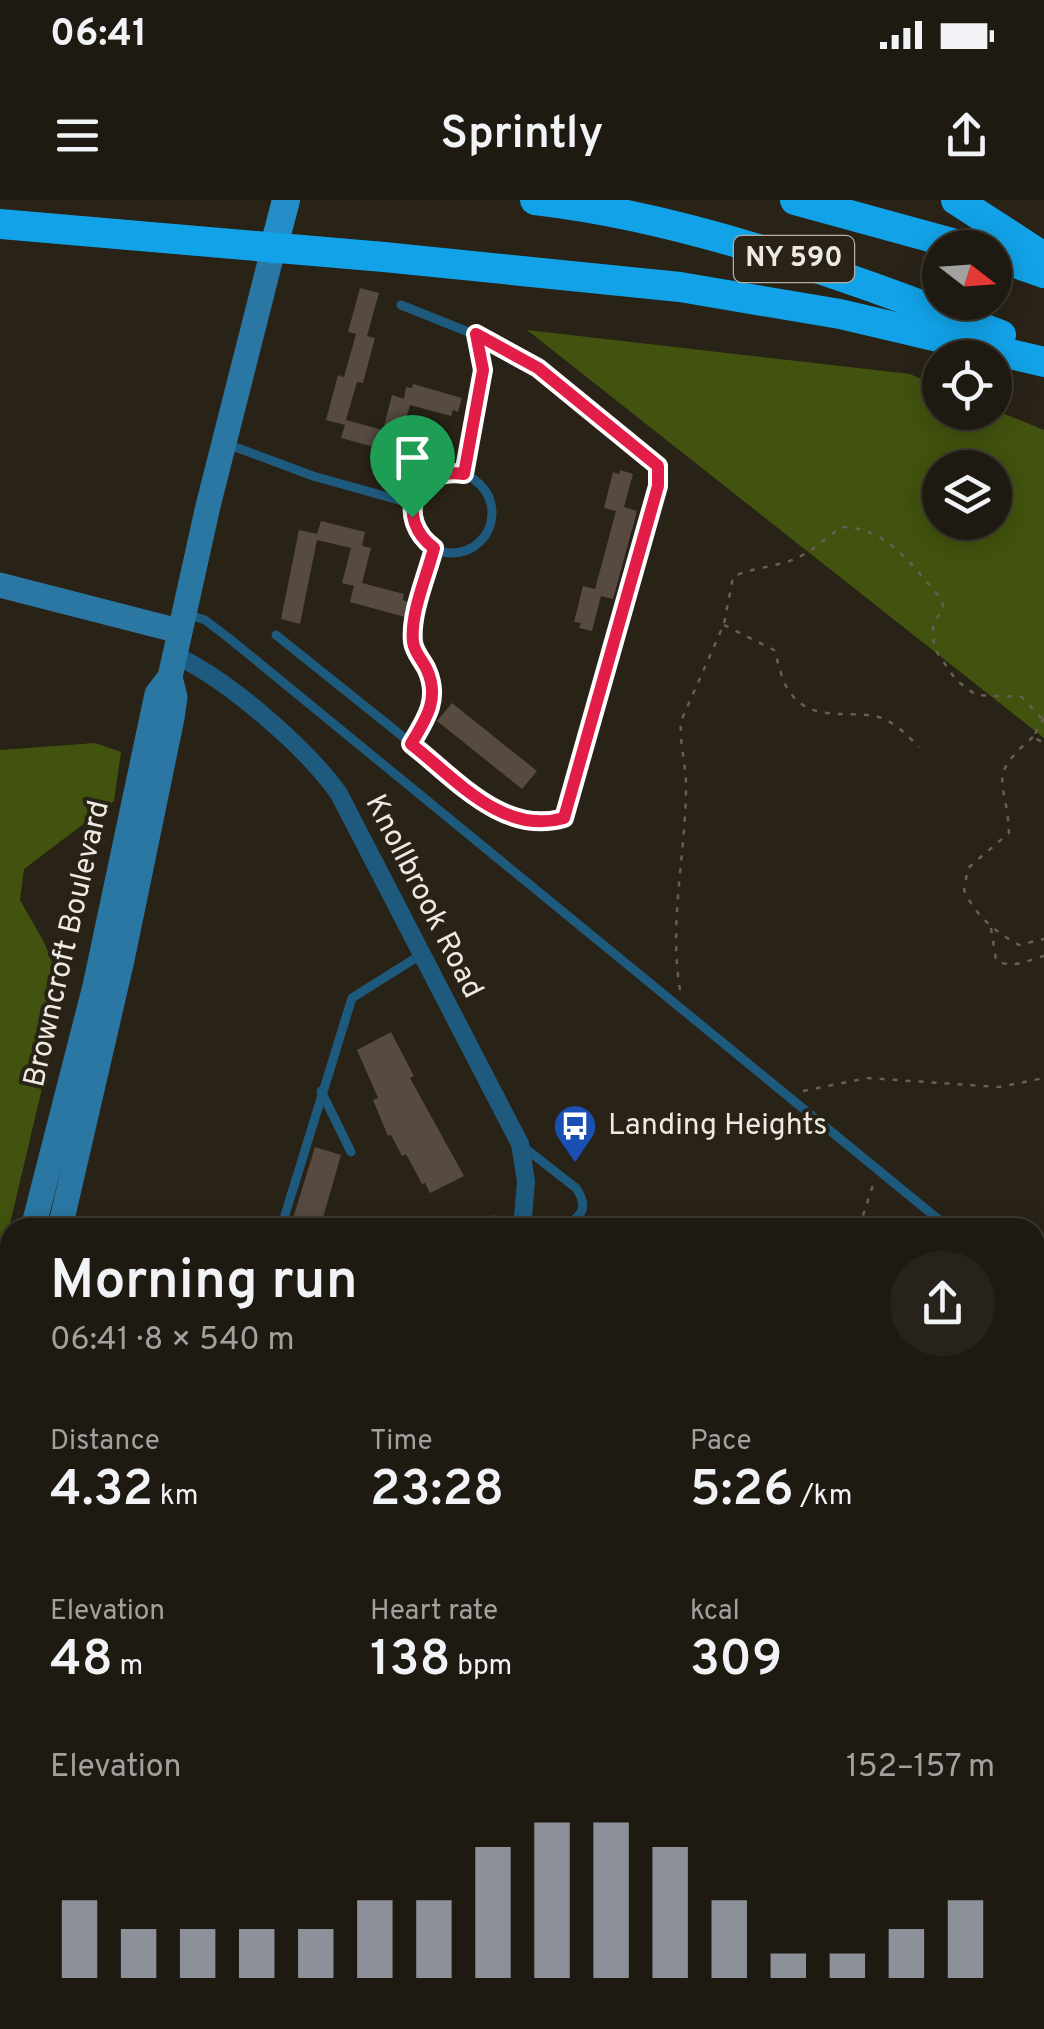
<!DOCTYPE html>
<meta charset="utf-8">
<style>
body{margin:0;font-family:Overpass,sans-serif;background:#27231a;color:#f1f3f6;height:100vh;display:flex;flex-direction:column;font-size:38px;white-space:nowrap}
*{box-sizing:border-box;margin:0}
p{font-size:32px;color:#a1a19f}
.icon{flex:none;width:55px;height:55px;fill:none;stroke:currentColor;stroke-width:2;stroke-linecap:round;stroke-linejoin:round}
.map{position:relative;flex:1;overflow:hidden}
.details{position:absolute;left:0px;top:1018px;width:1045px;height:812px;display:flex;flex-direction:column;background:#1f1a11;border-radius:30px 30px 0 0;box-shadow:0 5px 25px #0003,0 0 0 2px #3c3831}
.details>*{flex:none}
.needle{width:65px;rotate:107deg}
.tools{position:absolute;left:922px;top:30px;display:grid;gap:20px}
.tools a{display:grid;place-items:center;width:90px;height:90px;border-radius:50%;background:#1f1a11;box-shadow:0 5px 25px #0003,0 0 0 2px #3c3831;font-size:50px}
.pin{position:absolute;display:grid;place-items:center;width:85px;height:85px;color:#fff;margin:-102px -42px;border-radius:50% 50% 50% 0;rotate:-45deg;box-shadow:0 0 10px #0007}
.pin .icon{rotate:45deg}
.round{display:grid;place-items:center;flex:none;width:105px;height:105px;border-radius:52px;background:#27231a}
.summary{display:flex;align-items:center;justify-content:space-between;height:170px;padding:0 50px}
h1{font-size:55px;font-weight:600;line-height:75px}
.metrics{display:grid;grid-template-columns:repeat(3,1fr);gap:15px;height:170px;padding:10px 50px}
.metrics div{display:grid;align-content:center}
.metrics b{font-size:50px;font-weight:600}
.metrics small{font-size:28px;font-weight:400}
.metrics p{font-size:28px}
.chart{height:280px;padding:20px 50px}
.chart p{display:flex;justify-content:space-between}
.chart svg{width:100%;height:180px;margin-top:10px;stroke:#8c9099;stroke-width:6}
.status{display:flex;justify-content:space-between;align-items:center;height:70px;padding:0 50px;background:#1f1a11;direction:ltr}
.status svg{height:28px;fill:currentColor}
header{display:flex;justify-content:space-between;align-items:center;height:130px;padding:0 50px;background:#1f1a11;font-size:45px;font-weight:600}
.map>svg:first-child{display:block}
.green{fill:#41530e;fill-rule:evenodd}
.building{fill:#564a41}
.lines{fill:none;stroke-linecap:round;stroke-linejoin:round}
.path{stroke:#655f55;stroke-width:2.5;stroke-dasharray:5 8;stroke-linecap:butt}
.lane{stroke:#1e5a7d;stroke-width:9}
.street{stroke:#1e5a7d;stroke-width:18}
.secondary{stroke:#2b77a4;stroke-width:25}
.primary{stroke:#238dc8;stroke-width:28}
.highway{stroke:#12a2e8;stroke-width:30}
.route-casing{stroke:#fff;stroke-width:20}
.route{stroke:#e11d48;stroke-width:12}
.labels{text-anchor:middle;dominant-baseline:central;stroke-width:8;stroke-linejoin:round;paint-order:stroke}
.shield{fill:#292217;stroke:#b3ada5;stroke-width:2.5}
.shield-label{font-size:28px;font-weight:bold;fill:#eee9e2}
.street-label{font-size:30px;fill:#eee9e2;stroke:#292217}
.poi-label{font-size:30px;fill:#eee9e2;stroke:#292217;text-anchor:start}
</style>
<div class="status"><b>06:41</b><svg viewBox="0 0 49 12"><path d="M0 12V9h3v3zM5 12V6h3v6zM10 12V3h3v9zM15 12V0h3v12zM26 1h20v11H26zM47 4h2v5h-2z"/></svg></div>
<header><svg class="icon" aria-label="menu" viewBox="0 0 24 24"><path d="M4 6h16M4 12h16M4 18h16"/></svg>Sprintly<svg class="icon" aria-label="share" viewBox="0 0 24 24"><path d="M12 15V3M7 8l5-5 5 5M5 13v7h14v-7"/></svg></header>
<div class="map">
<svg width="1044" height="1829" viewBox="0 0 1044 1829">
<rect width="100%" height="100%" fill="#292217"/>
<g class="green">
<path d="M527,130L910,174L940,187V212H995V210L1044,230V538ZM940,268H995V322H940Z"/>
<path d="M95,543L121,552L114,601L24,669L20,700L45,744L64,795L10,1024L0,1050V550Z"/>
<path d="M10,1559V1820H747L759,1829H0V1577Z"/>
<path d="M1035,1644L1044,1651V1829H838L845,1820H1035Z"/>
</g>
<g class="building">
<path d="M360,88L379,93L367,136L375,138L363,183L357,182L346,220L383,230L392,195L404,199L406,187L412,188L413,184L462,198L458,212L453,210L451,216L410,205L400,240L389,237L385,250L341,238L345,225L326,220L338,175L344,177L356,134L348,132Z"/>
<path d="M620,270L633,274L624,307L637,311L613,399L601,396L592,431L579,428L581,423L574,422L583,386L595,389L616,311L604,308L613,272L619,274Z"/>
<path d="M321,321L365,332L362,346L371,348L362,383L404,394L403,400L408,402L405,417L350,402L354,386L342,383L351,348L317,340L300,424L281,419L299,330L317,334Z"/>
<path d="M452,503L537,571L522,589L437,521Z"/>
<path d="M391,832L414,876L410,878L464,976L430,993L425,983L422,984L406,954L402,956L391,935L388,936L373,900L378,898L357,850Z"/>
<path d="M315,947L341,955L320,1028H290Z"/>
</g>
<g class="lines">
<g class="path">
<path d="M724,425L774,450C779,464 782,484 792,495C813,521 845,511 874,516C892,519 907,535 919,547"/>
<path d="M1044,518L1033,537L1044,543"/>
<path d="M1033,537C985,578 1007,579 1009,633L968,668L964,690C975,715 995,732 1019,745L1044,739"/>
<path d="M991,728L996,760C1011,770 1028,760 1044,756"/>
<path d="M680,790C669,722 685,658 686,590C687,567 679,545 681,521L724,424L733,377C749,368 776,367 795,359C811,352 826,338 841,327C887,327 911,365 940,397L943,406L933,427L934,448L956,480L976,495L1022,497L1043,520"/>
<path d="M803,891L867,878L999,887L1044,878"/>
<path d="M859,1028L874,982"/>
<path d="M1044,1413L1039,1425L1044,1443"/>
<path d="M1035,1478L1044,1471"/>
<path d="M1035,1526L1044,1530"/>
<path d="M0,1640L10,1654"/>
<path d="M170,1820L176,1829"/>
<path d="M712,1820L732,1829"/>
<path d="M971,1820L975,1829"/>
<path d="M409,1829L447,1822L485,1821L564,1825L582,1820"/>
</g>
<g class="lane">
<path d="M401,105L476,135L483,170L464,274"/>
<path d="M227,244L313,276L413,304"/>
<circle cx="452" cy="313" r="40"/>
<path d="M186,414L205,420L230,439L949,1028"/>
<path d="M276,435L497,612L530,623L564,618L658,286L659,266L538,168L476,135"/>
<path d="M411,544C426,519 440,499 427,470C423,461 414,452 413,442C410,413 427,376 434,348"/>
<path d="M321,891L351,952"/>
<path d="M521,945L576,988C591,1010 579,1020 558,1028"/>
<path d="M493,1020L523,1026"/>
<path d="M281,1028L352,798L422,754"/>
<path d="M1035,1098L1044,1106"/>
</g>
<path class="street" d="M174,455C225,477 307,548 339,594L520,944L526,981L522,1028"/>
<g class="secondary">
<path d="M0,385L179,431"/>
<path d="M33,1028L95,786L157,494L170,477L208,306L273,50"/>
<path d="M60,1028L122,760L172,518L175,497L170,477"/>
<path d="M0,1143L10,1109"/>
<path d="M0,1250L10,1214"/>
</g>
<path class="primary" d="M273,50L286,0"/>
<g class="highway">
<path d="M535,0C698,19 848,78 1001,135"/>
<path d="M795,0L970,48"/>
<path d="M956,0L1044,57"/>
<path d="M0,24L384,57L680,87L840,114L1044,162"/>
<path d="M995,56L1044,73"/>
</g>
</g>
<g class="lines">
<g class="route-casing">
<path id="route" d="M476,134L538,168L658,266V286L564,618C503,636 455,578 411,544C426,519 440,499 427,470C423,461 414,452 413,442C410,413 427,376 434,348C394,318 414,267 464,274L483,170Z"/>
</g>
<use href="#route" class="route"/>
</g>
<defs>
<g id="bus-pin" transform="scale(2.25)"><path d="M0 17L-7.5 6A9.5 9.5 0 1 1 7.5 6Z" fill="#1a4fb4" stroke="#292217"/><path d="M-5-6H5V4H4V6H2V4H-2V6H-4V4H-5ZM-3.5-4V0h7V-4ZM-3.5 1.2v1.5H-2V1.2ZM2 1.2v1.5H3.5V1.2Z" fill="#fff"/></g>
</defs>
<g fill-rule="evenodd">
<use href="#bus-pin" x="575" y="926"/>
</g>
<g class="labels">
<rect class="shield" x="734" y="36" width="120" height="46" rx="8"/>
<g class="shield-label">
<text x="794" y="59">NY 590</text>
</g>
<g class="street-label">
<text transform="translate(423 697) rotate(63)">Knollbrook Road</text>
<text transform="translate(68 744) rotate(-77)">Browncroft Boulevard</text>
</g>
<g class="poi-label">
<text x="608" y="926">Landing Heights</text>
</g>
</g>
</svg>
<div class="tools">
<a><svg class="needle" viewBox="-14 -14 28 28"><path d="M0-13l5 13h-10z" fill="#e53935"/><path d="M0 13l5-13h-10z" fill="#a1a19f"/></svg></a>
<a><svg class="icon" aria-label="locate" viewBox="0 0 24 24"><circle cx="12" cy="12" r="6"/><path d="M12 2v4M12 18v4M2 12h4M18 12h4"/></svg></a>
<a><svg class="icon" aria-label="layers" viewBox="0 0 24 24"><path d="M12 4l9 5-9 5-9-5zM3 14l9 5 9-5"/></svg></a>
</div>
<div class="pin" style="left:412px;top:317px;background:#1e9e55"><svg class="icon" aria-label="arrive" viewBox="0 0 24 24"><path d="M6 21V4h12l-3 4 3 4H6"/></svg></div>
<section class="details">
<div class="summary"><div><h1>Morning run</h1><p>06:41 · 8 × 540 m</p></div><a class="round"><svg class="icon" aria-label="share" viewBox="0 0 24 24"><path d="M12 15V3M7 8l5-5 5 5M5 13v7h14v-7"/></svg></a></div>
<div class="metrics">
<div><p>Distance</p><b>4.32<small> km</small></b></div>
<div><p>Time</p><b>23:28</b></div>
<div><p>Pace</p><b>5:26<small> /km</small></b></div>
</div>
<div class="metrics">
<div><p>Elevation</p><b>48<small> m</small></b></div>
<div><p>Heart rate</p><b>138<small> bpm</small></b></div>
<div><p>kcal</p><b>309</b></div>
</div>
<div class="chart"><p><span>Elevation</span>152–157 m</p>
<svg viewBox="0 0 160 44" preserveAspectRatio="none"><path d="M5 44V25M15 44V32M25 44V32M35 44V32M45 44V32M55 44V25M65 44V25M75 44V12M85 44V6M95 44V6M105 44V12M115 44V25M125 44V38M135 44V38M145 44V32M155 44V25"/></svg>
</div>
</section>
</div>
